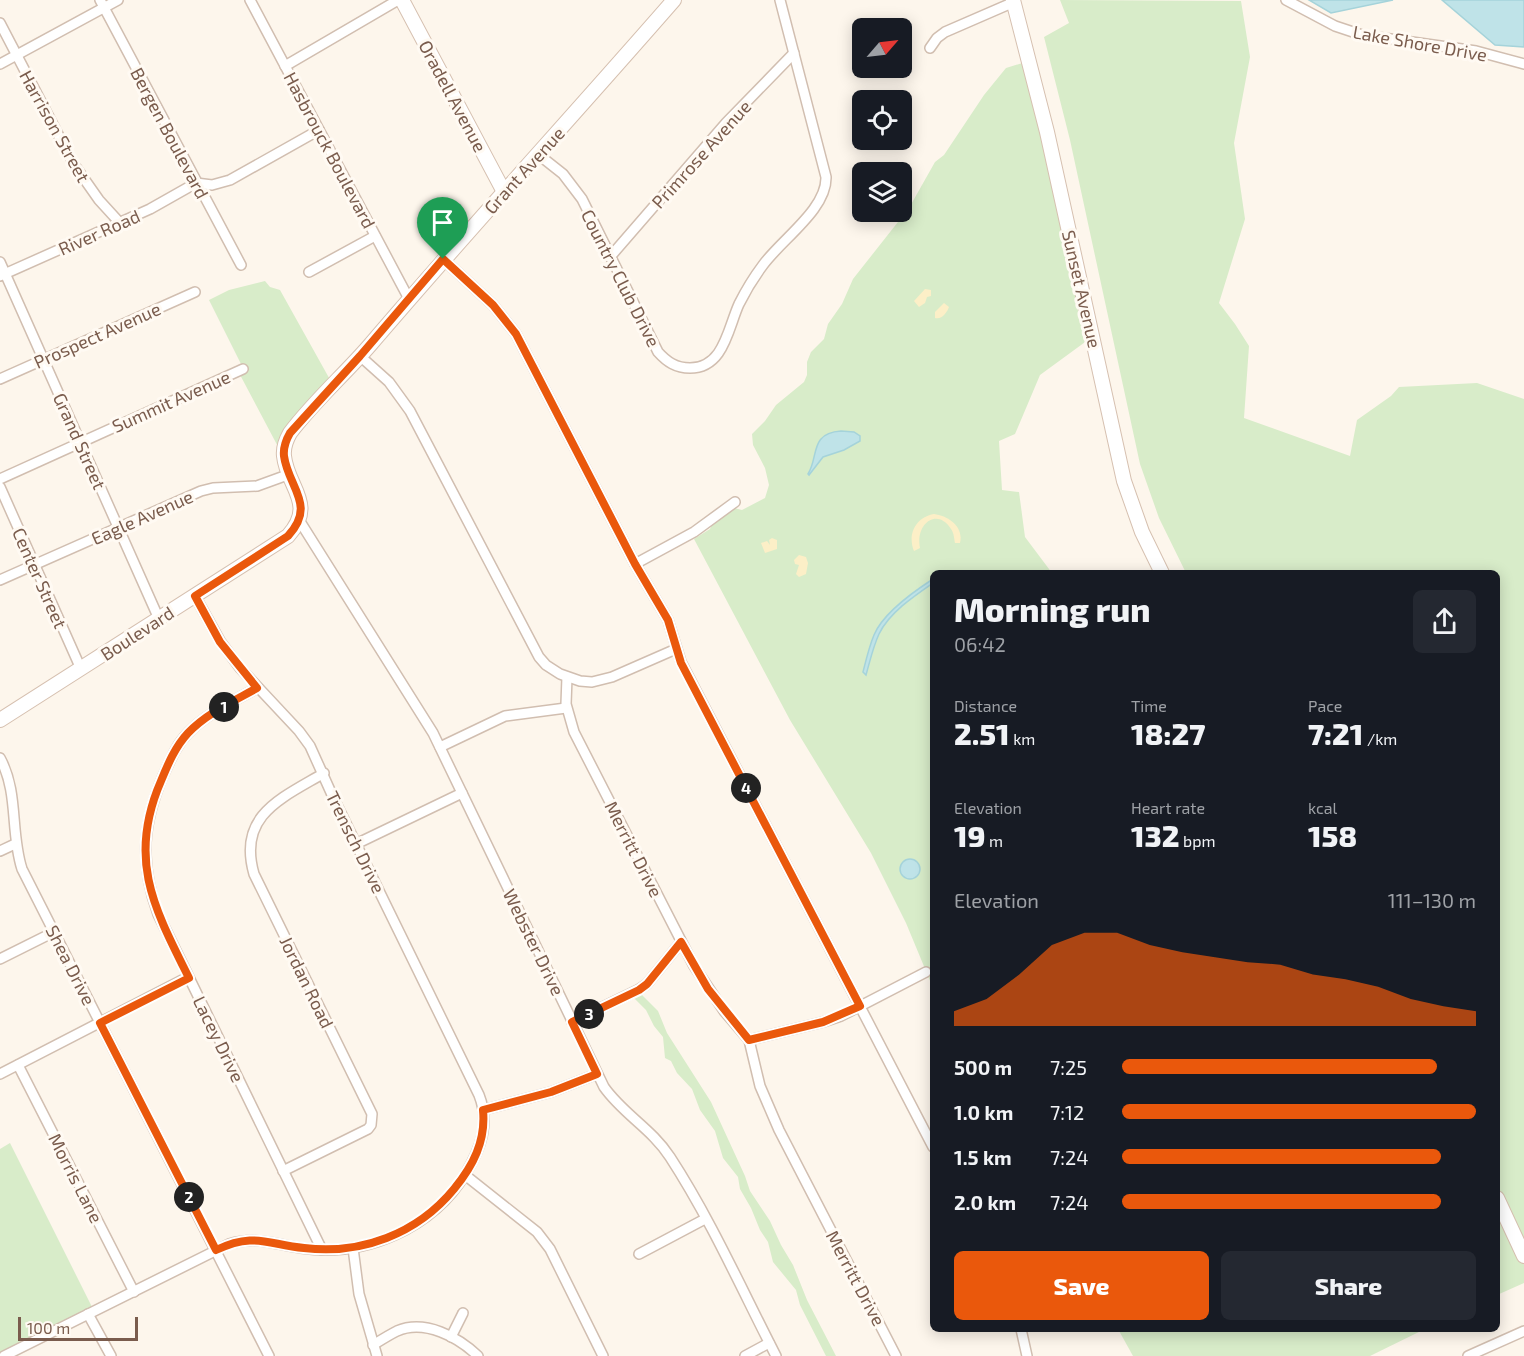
<!DOCTYPE html>
<meta charset="utf-8">
<style>
body{margin:0;font-family:"Exo 2",sans-serif;background:#242831;color:#f1f3f6;height:100vh;display:flex;flex-direction:column;font-size:22px;white-space:nowrap}
*{box-sizing:border-box;margin:0}
p{font-size:20px;color:#9ea1a6}
.icon{flex:none;width:33px;height:33px;fill:none;stroke:currentColor;stroke-width:2;stroke-linecap:round;stroke-linejoin:round}
.map{position:relative;flex:1;overflow:hidden}
.details{position:absolute;left:930px;top:570px;width:570px;height:762px;display:flex;flex-direction:column;background:#171b24;border-radius:9px;box-shadow:0 3px 15px #0003}
.details>*{flex:none}
.needle{width:39px;rotate:62deg}
.buttons{position:absolute;left:852px;top:18px;display:grid;gap:12px}
.buttons a{display:grid;place-items:center;width:60px;height:60px;border-radius:9px;background:#171b24;box-shadow:0 3px 15px #0003;font-size:30px}
.scale{position:absolute;left:18px;bottom:15px;width:120px;box-sizing:border-box;padding-left:6px;border:3px solid #7a5c4d;border-top:0;font-size:16px;line-height:21px;white-space:nowrap;color:#7a5c4d;-webkit-text-stroke:4px #fffaf3;paint-order:stroke}
.pin{position:absolute;display:grid;place-items:center;width:51px;height:51px;color:#fff;margin:-62px -26px;border-radius:50% 50% 50% 0;rotate:-45deg;box-shadow:0 0 6px #0007}
.pin .icon{rotate:45deg}
.km{position:absolute;width:30px;height:30px;margin:-15px;border-radius:50%;background:#222;color:#fff;font-size:16px;line-height:30px;text-align:center}
.round{display:grid;place-items:center;flex:none;width:63px;height:63px;border-radius:9px;background:#242831}
.head{display:flex;align-items:center;justify-content:space-between;height:102px;padding:0 24px}
h1{font-size:33px;font-weight:800;line-height:45px}
.figures{display:grid;grid-template-columns:repeat(3,1fr);gap:9px;height:102px;padding:6px 24px}
.figures div{display:grid;align-content:center}
.figures b{font-size:30px;font-weight:800}
.figures small{font-size:16px;font-weight:400}
.figures p{font-size:16px}
.chart{height:168px;padding:12px 24px}
.chart p{display:flex;justify-content:space-between}
.chart svg{width:100%;height:108px;margin-top:6px;fill:#ea580c;opacity:.7}
.primary-button{display:flex;gap:12px;margin-top:auto;padding:12px 24px}
.primary-button a{flex:1;height:69px;border-radius:9px;background:#ea580c;color:#fff;font-size:24px;font-weight:800;line-height:69px;text-align:center}
.primary-button a+a{background:#242831;color:#f1f3f6}
ul{padding:0 24px;list-style:none;font-size:20px}
li{display:grid;grid-template-columns:96px 72px 1fr;align-items:center;height:45px}
li i{height:15px;border-radius:8px;background:#ea580c}
.map>svg:first-child{display:block}
.green{fill:#d8ecc9}
.sand{fill:#fcefc7}
.water{fill:#bfe3e8;stroke:#a5d3da;stroke-width:1.5}
.lines{fill:none;stroke-linecap:round;stroke-linejoin:round}
.street-casing{stroke:#d1beb0;stroke-width:12}
.secondary-casing{stroke:#d6c0b0;stroke-width:16}
.street{stroke:#fff;stroke-width:9}
.secondary{stroke:#fff;stroke-width:14}
.route-casing{stroke:#fff;stroke-width:12}
.route{stroke:#ea580c;stroke-width:8}
.labels{text-anchor:middle;dominant-baseline:central;stroke-width:6;stroke-linejoin:round;paint-order:stroke}
.street-label{font-size:18px;fill:#7a5c4d;stroke:#fffaf3}
</style>
<div class="map">
<svg width="1524" height="1356" viewBox="0 0 1524 1356">
<rect width="100%" height="100%" fill="#fdf6ec"/>
<g class="green">
<path d="M1060,0L1241,1L1250,57L1234,143L1245,219L1219,303L1235,324L1249,346L1244,418L1350,456L1357,420L1391,396L1399,387L1477,383L1524,399V1283L1497,1295V573H1186L1159,518L1140,464L1070,140L1044,37L1069,23Z"/>
<path d="M1029,61L1092,337L1040,375L1015,434L999,441L1002,490L1019,492L1025,537L1052,573H933V988L906,923L871,853L790,720L694,539L710,529L715,517L730,507L742,510L765,498L769,485L765,468L753,445L752,434L765,421L776,405L804,382L807,375V362L811,352L824,339L828,324L842,304L853,279L909,208L935,162L944,155L984,95L1006,68Z"/>
<path d="M265,281L270,287L280,290L333,385L295,426L284,458L238,371L243,368L209,300L229,290Z"/>
<path d="M642,988L641,994L658,1011L667,1033L711,1102L745,1176L750,1191L770,1221L781,1245L793,1265L807,1300L836,1356H826L800,1305L796,1290L773,1262L768,1242L760,1230L751,1208L740,1189L738,1177L723,1158L715,1131L700,1110L692,1089L677,1073L671,1061L665,1058L663,1037L654,1026L646,1010L631,995Z"/>
<path d="M10,1143L93,1309L0,1356V1149Z"/>
<path d="M1118,1329H1425L1370,1356H1133Z"/>
</g>
<g class="sand">
<path d="M925,289L931,290V296L927,297L925,303L919,307L914,301Z"/>
<path d="M944,303L949,307C947,312 942,320 935,318V312Z"/>
<path d="M934,514C949,516 964,527 960,543H955C954,538 954,533 951,529C937,507 915,524 920,548L914,551C907,534 916,517 934,514Z"/>
<path d="M772,538L777,540V549L765,553L761,543L767,541L770,545L769,540Z"/>
<path d="M799,555L806,557L808,563L806,574L799,577L796,574L799,565L795,564L794,560Z"/>
</g>
<g class="water">
<path d="M1309,0H1393L1331,13Z"/>
<path d="M1442,0H1524V47L1495,45Z"/>
<path d="M841,431L854,432L860,436V441L844,450L823,457L809,475L808,474C819,457 809,433 841,431Z"/>
<path d="M933,579V583C914,596 889,613 879,634C873,647 870,661 866,675L863,672C866,660 869,647 874,635C883,613 913,592 933,579Z"/>
<circle cx="910" cy="869" r="10"/>
</g>
<g class="lines">
<g class="street-casing">
<g id="street">
<path d="M100,0L241,265"/>
<path d="M250,0L409,299"/>
<path d="M1286,0L1335,26L1362,35L1476,51L1524,64"/>
<path d="M0,23L73,163L99,200L120,223"/>
<path d="M930,48L937,38L945,32L1014,2"/>
<path d="M0,64L118,0"/>
<path d="M285,66L398,0"/>
<path d="M539,155L563,174L582,199L658,352C667,362 676,368 690,368C724,368 728,328 739,304C746,290 754,277 763,265C782,239 827,209 826,177L780,0"/>
<path d="M610,257L726,123L794,53"/>
<path d="M443,259L493,305L516,334L635,564L668,620L681,662L933,1147"/>
<path d="M0,262L159,619"/>
<path d="M309,272L375,236"/>
<path d="M0,276L150,209L196,183L212,185L230,180L319,130"/>
<path d="M360,356L389,382L410,411L539,657L546,665L560,674L580,681L592,682L612,677L676,649"/>
<path d="M0,379L195,292"/>
<path d="M0,479L243,369"/>
<path d="M0,487L81,669"/>
<path d="M299,520L433,733L604,1087C623,1114 652,1129 670,1157C711,1220 742,1290 776,1356"/>
<path d="M635,564L694,532L735,502"/>
<path d="M0,580L201,491L213,488L257,486L290,474"/>
<path d="M567,677L566,704L574,732L694,966L724,1011L749,1040L760,1086L779,1130L896,1356"/>
<path d="M257,688C234,701 207,713 188,733C176,745 170,761 163,776C142,825 140,864 158,914L322,1250"/>
<path d="M440,747L505,716L566,708"/>
<path d="M0,758C19,793 10,832 22,869L269,1356"/>
<path d="M356,844L462,793"/>
<path d="M0,851L15,844"/>
<path d="M0,959L54,932"/>
<path d="M572,1022L638,990L647,984L681,942"/>
<path d="M749,1040L823,1022L841,1016L926,972"/>
<path d="M18,1065L134,1292"/>
<path d="M0,1074L188,977"/>
<path d="M483,1110L551,1092L597,1074"/>
<path d="M283,1171L368,1129L371,1125L372,1114L254,874C237,815 282,798 324,773"/>
<path d="M465,1175L537,1232L550,1249L603,1356"/>
<path d="M353,1248L359,1294L377,1356"/>
<path d="M639,1254L705,1219"/>
<path d="M88,1314L111,1356"/>
<path d="M1021,1329L1027,1356"/>
<path d="M451,1337L463,1313"/>
<path d="M373,1345C381,1340 389,1335 397,1331C425,1319 458,1337 478,1356"/>
<path d="M4,1356L229,1244C257,1236 273,1244 301,1248C365,1258 433,1228 466,1173C481,1148 490,1123 479,1095L333,797L310,746L299,731L240,668L220,641L195,596"/>
<path d="M745,1356L769,1343"/>
<path d="M1468,1356L1524,1331"/>
</g>
</g>
<g class="secondary-casing">
<g id="secondary">
<path d="M402,0L504,192"/>
<path d="M1013,0L1047,132L1124,481L1142,532L1162,573"/>
<path d="M0,720L288,536C317,504 287,487 284,456C283,447 286,440 290,433C314,401 344,375 370,345C469,229 573,116 674,0"/>
<path d="M1497,1198L1524,1256"/>
</g>
</g>
<use href="#street" class="street"/>
<use href="#secondary" class="secondary"/>
</g>
<g class="lines">
<g class="route-casing">
<path id="route" d="M443,259L493,305L516,334L635,564L668,620L681,663L860,1006L823,1022L749,1040L708,989L681,942L647,984L639,990L572,1022L597,1074L551,1092L483,1110C486,1141 473,1166 454,1189C417,1234 361,1255 304,1248C266,1244 254,1232 216,1250L100,1023L189,978C154,908 127,859 161,781C168,764 175,747 188,733C207,713 234,701 257,688L220,642L195,596L288,536C317,505 288,487 284,456C283,447 286,440 290,433L360,356Z"/>
</g>
<use href="#route" class="route"/>
</g>
<g class="labels">
<g class="street-label">
<text transform="translate(1420 43) rotate(10)">Lake Shore Drive</text>
<text transform="translate(453 96) rotate(62)">Oradell Avenue</text>
<text transform="translate(55 126) rotate(61)">Harrison Street</text>
<text transform="translate(170 133) rotate(62)">Bergen Boulevard</text>
<text transform="translate(330 150) rotate(62)">Hasbrouck Boulevard</text>
<text transform="translate(701 154) rotate(-48)">Primrose Avenue</text>
<text transform="translate(524 170) rotate(-48)">Grant Avenue</text>
<text transform="translate(99 232) rotate(-24)">River Road</text>
<text transform="translate(621 278) rotate(63)">Country Club Drive</text>
<text transform="translate(1082 289) rotate(77)">Sunset Avenue</text>
<text transform="translate(97 335) rotate(-24)">Prospect Avenue</text>
<text transform="translate(171 401) rotate(-24)">Summit Avenue</text>
<text transform="translate(80 441) rotate(66)">Grand Street</text>
<text transform="translate(142 517) rotate(-24)">Eagle Avenue</text>
<text transform="translate(40 578) rotate(66)">Center Street</text>
<text transform="translate(137 633) rotate(-33)">Boulevard</text>
<text transform="translate(356 842) rotate(64)">Trensch Drive</text>
<text transform="translate(634 849) rotate(63)">Merritt Drive</text>
<text transform="translate(534 942) rotate(64)">Webster Drive</text>
<text transform="translate(71 965) rotate(63)">Shea Drive</text>
<text transform="translate(307 982) rotate(64)">Jordan Road</text>
<text transform="translate(219 1039) rotate(64)">Lacey Drive</text>
<text transform="translate(76 1178) rotate(63)">Morris Lane</text>
<text transform="translate(856 1278) rotate(62)">Merritt Drive</text>
</g>
</g>
</svg>
<div class="buttons">
<a><svg class="needle" viewBox="-14 -14 28 28"><path d="M0-13l5 13h-10z" fill="#e53935"/><path d="M0 13l5-13h-10z" fill="#9ea1a6"/></svg></a>
<a><svg class="icon" aria-label="locate" viewBox="0 0 24 24"><circle cx="12" cy="12" r="6"/><path d="M12 2v4M12 18v4M2 12h4M18 12h4"/></svg></a>
<a><svg class="icon" aria-label="layers" viewBox="0 0 24 24"><path d="M12 4l9 5-9 5-9-5zM3 14l9 5 9-5"/></svg></a>
</div>
<div class="scale">100 m</div>
<div class="pin" style="left:443px;top:259px;background:#1e9e55"><svg class="icon" aria-label="arrive" viewBox="0 0 24 24"><path d="M6 21V4h12l-3 4 3 4H6"/></svg></div>
<b class="km" style="left:224px;top:707px">1</b>
<b class="km" style="left:189px;top:1197px">2</b>
<b class="km" style="left:589px;top:1014px">3</b>
<b class="km" style="left:746px;top:788px">4</b>
<section class="details">
<div class="head"><div><h1>Morning run</h1><p>06:42</p></div><a class="round"><svg class="icon" aria-label="share" viewBox="0 0 24 24"><path d="M12 15V3M7 8l5-5 5 5M5 13v7h14v-7"/></svg></a></div>
<div class="figures">
<div><p>Distance</p><b>2.51<small> km</small></b></div>
<div><p>Time</p><b>18:27</b></div>
<div><p>Pace</p><b>7:21<small> /km</small></b></div>
</div>
<div class="figures">
<div><p>Elevation</p><b>19<small> m</small></b></div>
<div><p>Heart rate</p><b>132<small> bpm</small></b></div>
<div><p>kcal</p><b>158</b></div>
</div>
<div class="chart"><p><span>Elevation</span>111–130 m</p>
<svg viewBox="0 0 160 44" preserveAspectRatio="none"><path d="M0 44V38L10 33L20 23L30 11L40 6L50 6L60 11L70 14L80 16L90 18L100 19L110 23L120 25L130 28L140 33L150 36L160 38V44z"/></svg>
</div>
<ul>
<li><b>500 m</b>7:25<i style="width:89%"></i></li>
<li><b>1.0 km</b>7:12<i style="width:100%"></i></li>
<li><b>1.5 km</b>7:24<i style="width:90%"></i></li>
<li><b>2.0 km</b>7:24<i style="width:90%"></i></li>
</ul>
<div class="primary-button"><a>Save</a><a>Share</a></div>
</section>
</div>
